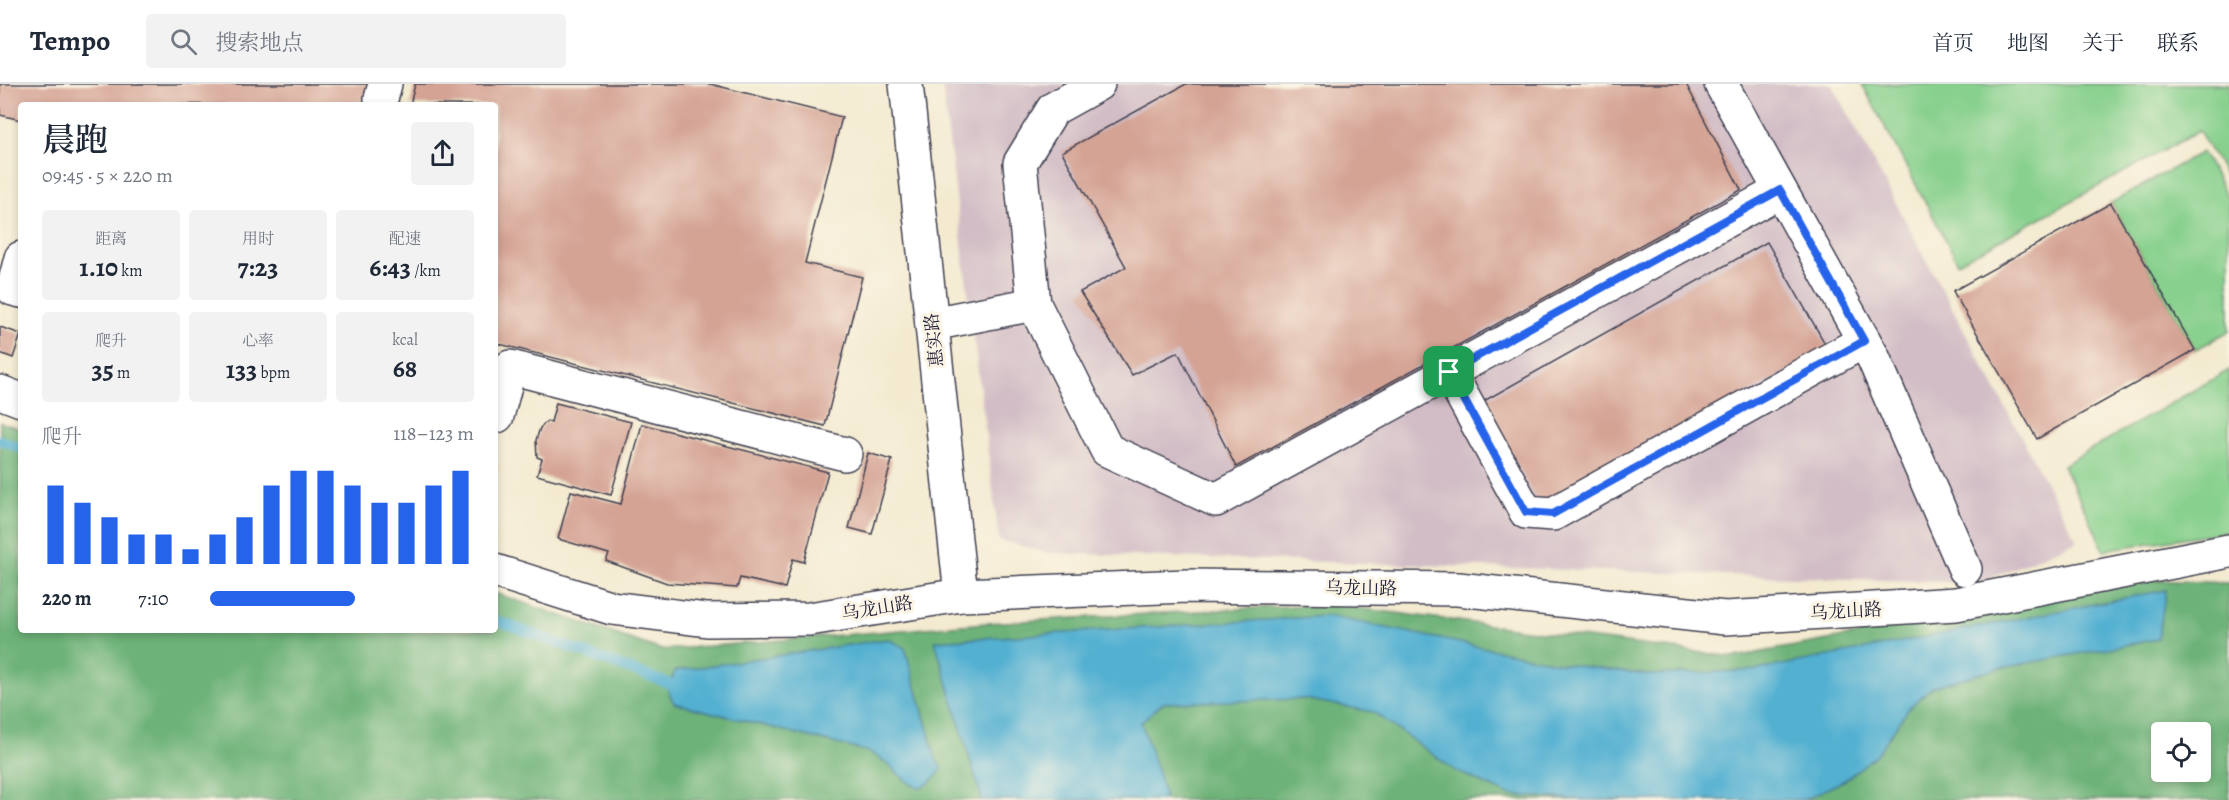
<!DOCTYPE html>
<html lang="zh">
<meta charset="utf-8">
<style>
body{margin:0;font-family:Alegreya,"Noto Serif SC",serif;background:#f2f2f3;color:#1f2937;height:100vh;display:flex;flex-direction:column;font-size:22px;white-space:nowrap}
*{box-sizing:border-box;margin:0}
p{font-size:20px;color:#747a83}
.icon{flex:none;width:33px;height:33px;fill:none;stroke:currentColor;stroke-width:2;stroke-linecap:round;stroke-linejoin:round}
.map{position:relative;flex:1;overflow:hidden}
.details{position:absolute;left:18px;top:18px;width:480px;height:531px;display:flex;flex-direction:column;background:#fff;border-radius:6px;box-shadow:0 3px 9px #0003}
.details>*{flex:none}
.buttons{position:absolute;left:2151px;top:638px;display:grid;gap:12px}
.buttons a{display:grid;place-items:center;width:60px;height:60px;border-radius:6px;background:#fff;box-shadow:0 3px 9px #0003;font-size:30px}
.pin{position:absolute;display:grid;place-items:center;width:51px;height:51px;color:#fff;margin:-26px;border-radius:12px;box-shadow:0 3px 9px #0006}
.round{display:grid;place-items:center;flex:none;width:63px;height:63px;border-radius:6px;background:#f2f2f3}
.head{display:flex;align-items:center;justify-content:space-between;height:102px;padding:0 24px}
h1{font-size:33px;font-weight:600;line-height:45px}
.figures{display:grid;grid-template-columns:repeat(3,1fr);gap:9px;height:102px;padding:6px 24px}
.figures div{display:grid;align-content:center;border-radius:6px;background:#f2f2f3;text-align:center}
.figures b{font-size:26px;font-weight:600}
.figures small{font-size:16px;font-weight:400}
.figures p{font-size:16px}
.chart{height:168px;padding:12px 24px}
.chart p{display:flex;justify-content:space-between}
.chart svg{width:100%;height:108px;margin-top:6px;stroke:#2563eb;stroke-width:6}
ul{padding:0 24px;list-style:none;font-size:20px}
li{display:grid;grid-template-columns:96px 72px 1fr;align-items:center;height:45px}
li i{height:15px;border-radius:8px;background:#2563eb}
header{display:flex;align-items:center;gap:36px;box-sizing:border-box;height:84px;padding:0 30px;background:#fff;border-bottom:2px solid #e0e1e3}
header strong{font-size:28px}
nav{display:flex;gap:33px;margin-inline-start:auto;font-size:21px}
.search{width:420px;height:54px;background:#f2f2f3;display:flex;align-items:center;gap:15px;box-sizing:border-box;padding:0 21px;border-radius:6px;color:#747a83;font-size:22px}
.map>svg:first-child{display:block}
.industrial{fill:#d2bdc6}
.green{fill:#87d08d;stroke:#547964;stroke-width:1.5}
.forest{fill:#6db278;stroke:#486a5a;stroke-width:1.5;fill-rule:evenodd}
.water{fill:#53b0d1;stroke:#3a6986;stroke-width:1.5}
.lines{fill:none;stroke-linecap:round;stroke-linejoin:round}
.stream{stroke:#53b0d1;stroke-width:10}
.building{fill:#d4a394}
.minor-casing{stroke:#414051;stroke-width:36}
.minor{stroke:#fff;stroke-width:33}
.route-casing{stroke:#fff;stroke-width:12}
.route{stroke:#2563eb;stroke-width:8}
.labels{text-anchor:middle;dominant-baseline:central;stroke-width:6;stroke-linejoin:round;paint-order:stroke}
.street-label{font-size:18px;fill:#22223b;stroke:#fcf5e5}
</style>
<header>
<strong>Tempo</strong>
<div class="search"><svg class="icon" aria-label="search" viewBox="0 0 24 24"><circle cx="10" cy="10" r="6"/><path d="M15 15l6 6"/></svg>搜索地点</div>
<nav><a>首页</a><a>地图</a><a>关于</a><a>联系</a></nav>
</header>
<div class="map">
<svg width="2229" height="716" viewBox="0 0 2229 716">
<rect width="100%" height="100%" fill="#fcf5e5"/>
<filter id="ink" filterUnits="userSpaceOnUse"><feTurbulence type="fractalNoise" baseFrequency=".0167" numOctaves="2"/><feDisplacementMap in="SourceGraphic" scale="12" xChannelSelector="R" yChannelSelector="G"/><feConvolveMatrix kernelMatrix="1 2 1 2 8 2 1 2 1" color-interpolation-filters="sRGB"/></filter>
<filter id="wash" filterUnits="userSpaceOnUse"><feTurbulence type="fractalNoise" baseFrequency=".008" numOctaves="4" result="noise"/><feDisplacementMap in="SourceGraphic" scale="24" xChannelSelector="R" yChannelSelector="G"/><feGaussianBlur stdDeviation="1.35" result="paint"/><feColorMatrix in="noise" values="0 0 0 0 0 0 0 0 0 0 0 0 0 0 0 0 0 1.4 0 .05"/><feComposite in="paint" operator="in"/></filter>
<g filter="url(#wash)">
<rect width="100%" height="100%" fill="#f3ead0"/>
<path class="industrial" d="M942,0H1832L2077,457L1979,499L1048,469L999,456Z"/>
<g class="green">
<path d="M1862,0H2229V99L2199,47L1958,179Z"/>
<path d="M2202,68L2229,115V247L2195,266L2111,119Z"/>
<path d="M2229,286V447L2104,466L2063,381Z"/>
</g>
<path class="forest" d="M0,338L21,345V546H495V509L662,566L986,539L1327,520L1735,573L2152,496L2229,499V716H0ZM2162,648H2200V687H2162Z"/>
<g class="water">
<path d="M2166,506L2158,555L2000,584L1932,603L1910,623L1876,671L1845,696L1804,716H1586L1509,711L1456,687L1373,628L1305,615L1163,619L1141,638L1162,701L1165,716H982L935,557L1328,532L1564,580L1648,591L1757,586Z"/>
<path d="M888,555L905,564L936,675L942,685C920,716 911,701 889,681C883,676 876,672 869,668L674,619L668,606L675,587Z"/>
</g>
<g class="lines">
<g class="stream">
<path d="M0,356L21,364"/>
<path d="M495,536L670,600"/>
</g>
</g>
<g id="blocks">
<g class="building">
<path d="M0,0H374L371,12L403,20L21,21V36L0,31Z"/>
<path d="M415,0H710L842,33L805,179L862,193L825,342L495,259V21H410Z"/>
<path d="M1186,0H1686L1741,106L1236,383L1178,268L1132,291L1080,208L1126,183L1062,68Z"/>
<path d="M2111,119L2195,266L2037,355L1953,207Z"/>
<path d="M1767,158L1828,265L1540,422L1482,318Z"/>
<path d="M0,243L21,250L13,274L0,269Z"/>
<path d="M556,319L631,338L611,411L537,391L542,375L537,373L536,356L540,344L547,337L551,338Z"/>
<path d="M642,340L828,388L804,478L793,475L785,504L740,494L737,504L667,499L606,477L609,470L558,455L571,407L621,420Z"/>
<path d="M868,369L892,376L872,450L849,444Z"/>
</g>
</g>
</g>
<g filter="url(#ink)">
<use href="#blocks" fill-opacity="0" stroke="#414051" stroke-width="1.5"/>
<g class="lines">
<g class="minor-casing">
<g id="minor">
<path d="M906,0L961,511"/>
<path d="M1721,0L1873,273L1965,485"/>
<path d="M381,15L385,0"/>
<path d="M21,174L13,205L21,207"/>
<path d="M1034,220L1107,366L1216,416L1780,107"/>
<path d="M932,240L1034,220L1020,79L1053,25L1098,0"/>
<path d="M1449,288L1526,428L1553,430L1864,257"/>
<path d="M0,308L21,316"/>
<path d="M495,331L497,332L510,283L845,370"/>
<path d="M495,487L612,524L707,536L809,535L961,511L1187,502L1458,505L1725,534L1956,520L2229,467"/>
</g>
</g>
<use href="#minor" class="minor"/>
</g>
</g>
<g class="lines" filter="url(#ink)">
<g class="route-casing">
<path id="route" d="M1780,106L1864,257L1553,430L1526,428L1449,288Z"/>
</g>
<use href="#route" class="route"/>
</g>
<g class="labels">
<g class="street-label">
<text transform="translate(934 256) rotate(-96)">惠实路</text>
<text transform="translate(1361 504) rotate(1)">乌龙山路</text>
<text transform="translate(877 524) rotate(-9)">乌龙山路</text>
<text transform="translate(1846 527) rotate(-3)">乌龙山路</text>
</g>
</g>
</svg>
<div class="buttons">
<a><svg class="icon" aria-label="locate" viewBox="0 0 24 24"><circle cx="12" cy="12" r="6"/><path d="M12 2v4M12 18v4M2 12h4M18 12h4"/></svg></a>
</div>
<div class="pin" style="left:1449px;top:288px;background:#1e9e55"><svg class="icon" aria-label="arrive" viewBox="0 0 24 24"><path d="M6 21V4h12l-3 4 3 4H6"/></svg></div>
<section class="details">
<div class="head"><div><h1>晨跑</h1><p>09:45 · 5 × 220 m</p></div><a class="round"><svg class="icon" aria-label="share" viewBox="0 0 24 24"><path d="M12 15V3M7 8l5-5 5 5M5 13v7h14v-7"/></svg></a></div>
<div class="figures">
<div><p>距离</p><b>1.10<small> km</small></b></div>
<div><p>用时</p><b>7:23</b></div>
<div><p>配速</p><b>6:43<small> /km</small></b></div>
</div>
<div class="figures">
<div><p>爬升</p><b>35<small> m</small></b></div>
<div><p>心率</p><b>133<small> bpm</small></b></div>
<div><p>kcal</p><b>68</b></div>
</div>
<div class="chart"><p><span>爬升</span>118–123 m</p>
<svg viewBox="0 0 160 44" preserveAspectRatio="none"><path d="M5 44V12M15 44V19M25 44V25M35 44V32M45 44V32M55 44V38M65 44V32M75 44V25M85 44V12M95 44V6M105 44V6M115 44V12M125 44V19M135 44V19M145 44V12M155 44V6"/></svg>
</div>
<ul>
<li><b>220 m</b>7:10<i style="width:55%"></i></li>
</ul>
</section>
</div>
